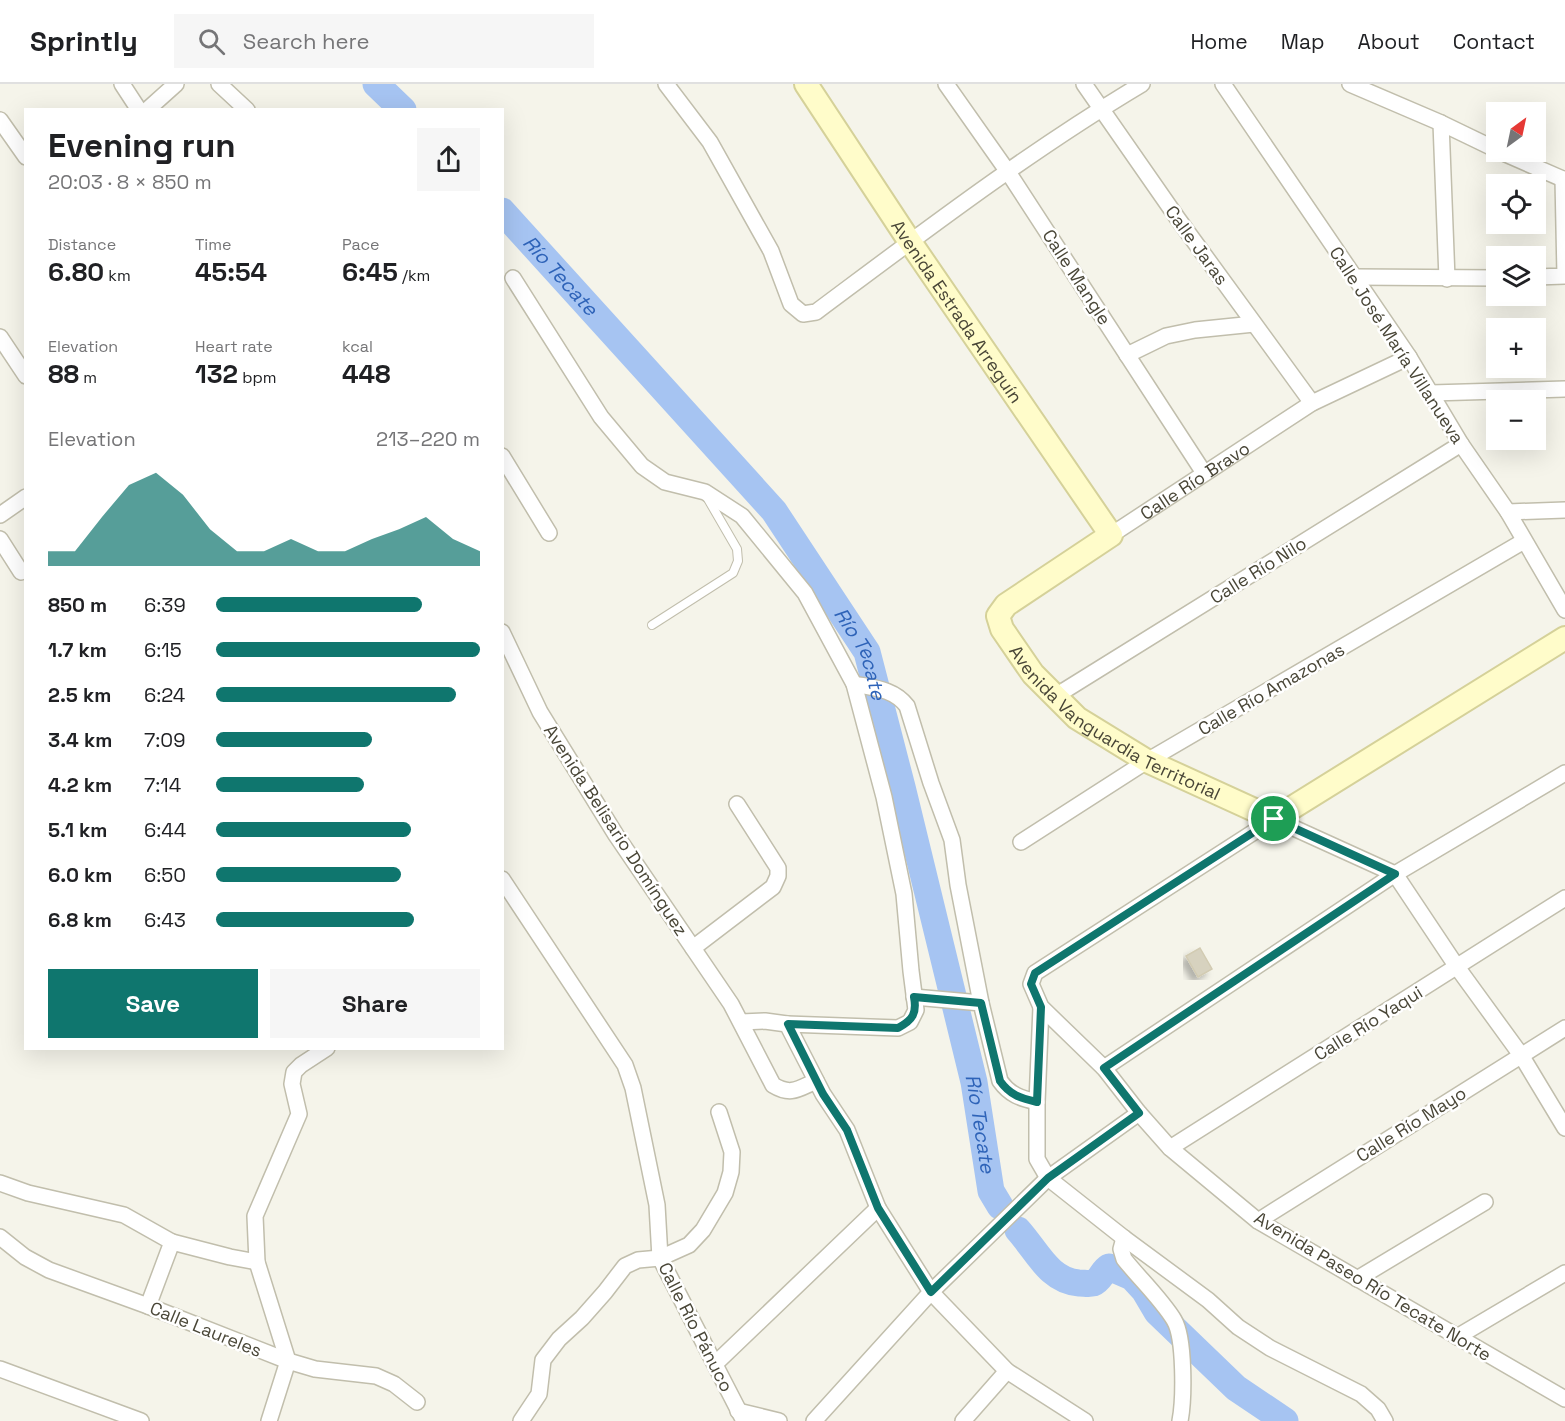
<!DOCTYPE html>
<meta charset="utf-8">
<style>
body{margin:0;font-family:"Space Grotesk",sans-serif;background:#f6f6f6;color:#202124;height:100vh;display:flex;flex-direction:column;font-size:22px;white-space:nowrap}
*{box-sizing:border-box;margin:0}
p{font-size:20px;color:#757577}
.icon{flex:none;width:33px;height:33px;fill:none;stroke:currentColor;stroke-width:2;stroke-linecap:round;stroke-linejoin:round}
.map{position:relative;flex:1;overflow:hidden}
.side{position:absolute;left:24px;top:24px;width:480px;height:942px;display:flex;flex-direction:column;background:#fff;border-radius:0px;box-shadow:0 6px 24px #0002}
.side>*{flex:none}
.needle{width:39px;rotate:33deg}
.buttons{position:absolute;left:1486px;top:18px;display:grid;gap:12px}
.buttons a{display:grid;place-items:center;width:60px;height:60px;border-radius:0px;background:#fff;box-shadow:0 6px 24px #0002;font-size:30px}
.pin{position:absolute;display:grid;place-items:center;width:51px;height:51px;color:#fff;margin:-26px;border:3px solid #fff;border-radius:50%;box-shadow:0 2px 6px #0007}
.round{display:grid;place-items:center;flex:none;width:63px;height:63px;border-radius:0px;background:#f6f6f6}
.overview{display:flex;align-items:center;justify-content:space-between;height:102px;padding:0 24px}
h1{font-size:33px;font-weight:800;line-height:45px}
.figures{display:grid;grid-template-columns:repeat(3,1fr);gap:9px;height:102px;padding:6px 24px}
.figures div{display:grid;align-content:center}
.figures b{font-size:26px;font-weight:800}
.figures small{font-size:16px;font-weight:400}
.figures p{font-size:16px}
.chart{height:168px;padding:12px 24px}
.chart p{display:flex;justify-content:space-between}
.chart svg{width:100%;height:108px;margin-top:6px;fill:#0f766e;opacity:.7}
.action{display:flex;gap:12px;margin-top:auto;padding:12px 24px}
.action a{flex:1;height:69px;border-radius:0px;background:#0f766e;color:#fff;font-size:24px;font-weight:800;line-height:69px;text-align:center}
.action a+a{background:#f6f6f6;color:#202124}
ul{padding:0 24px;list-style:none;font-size:20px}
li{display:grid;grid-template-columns:96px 72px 1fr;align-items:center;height:45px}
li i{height:15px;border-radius:8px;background:#0f766e}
header{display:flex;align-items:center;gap:36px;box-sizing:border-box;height:84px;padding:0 30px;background:#fff;border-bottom:2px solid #e0e0e0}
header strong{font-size:28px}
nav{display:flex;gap:33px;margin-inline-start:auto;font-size:21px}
.search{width:420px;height:54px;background:#f6f6f6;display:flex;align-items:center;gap:15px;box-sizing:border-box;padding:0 21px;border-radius:0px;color:#757577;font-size:22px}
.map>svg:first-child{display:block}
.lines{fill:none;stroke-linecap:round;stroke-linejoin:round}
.river{stroke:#a6c4f2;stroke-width:27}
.building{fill:#d7d2bf;stroke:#d2cbb2;stroke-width:1.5;filter:url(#shadow)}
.lane-casing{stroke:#c1beac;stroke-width:10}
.street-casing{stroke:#c1beac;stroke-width:18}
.secondary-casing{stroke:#d5d199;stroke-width:26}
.lane{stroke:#fff;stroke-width:8}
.street{stroke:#fff;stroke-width:15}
.secondary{stroke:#fffcca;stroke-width:22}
.route-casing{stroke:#fff;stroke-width:12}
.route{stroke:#0f766e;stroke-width:8}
.labels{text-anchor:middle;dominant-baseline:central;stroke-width:5;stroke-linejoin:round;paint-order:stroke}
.street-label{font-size:18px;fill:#494637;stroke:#fff}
.water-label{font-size:20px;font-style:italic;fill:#2e63b8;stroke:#fff}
</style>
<header>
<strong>Sprintly</strong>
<div class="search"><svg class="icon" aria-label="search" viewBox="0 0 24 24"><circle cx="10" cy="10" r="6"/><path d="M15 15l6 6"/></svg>Search here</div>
<nav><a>Home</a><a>Map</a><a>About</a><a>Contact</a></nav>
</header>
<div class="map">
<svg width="1565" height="1337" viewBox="0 0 1565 1337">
<defs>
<filter id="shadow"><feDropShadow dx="-5.5" dy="5.5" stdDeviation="3" flood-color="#0004"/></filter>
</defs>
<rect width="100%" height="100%" fill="#f5f4ea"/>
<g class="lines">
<g class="river">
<path d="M376,0L403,26"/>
<path id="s1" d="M502,127L774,427L867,568L902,703L974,998L991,1107L1000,1122"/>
<path d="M1018,1146C1037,1167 1049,1197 1079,1199C1084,1199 1089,1200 1093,1199C1101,1196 1102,1187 1109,1183L1132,1193L1144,1206L1157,1228L1236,1304L1285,1337"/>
</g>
</g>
<path class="building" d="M1200,864L1212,885L1198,893L1186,872Z"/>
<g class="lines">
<g class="lane-casing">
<path id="lane" d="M652,541L733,489L738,477L737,465L708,415"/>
</g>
<g class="street-casing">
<g id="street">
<path d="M122,0L139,26"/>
<path d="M219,0L247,26"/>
<path d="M666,0L710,58L771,167L791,220L803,230L816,228C922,149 1028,68 1142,0"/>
<path d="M946,0L1008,88L1204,389"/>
<path d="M1084,0L1178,135L1312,319"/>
<path d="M1223,0L1409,273L1461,360L1508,428L1565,526"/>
<path d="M1350,0L1441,39L1497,66"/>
<path d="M147,26L176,0"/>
<path d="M0,36L26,73"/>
<path d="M1441,39L1447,195"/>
<path d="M1501,68L1565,96"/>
<path d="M1355,193L1497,194"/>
<path d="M1536,193L1565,192L1563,95"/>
<path d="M513,194L601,333L642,382L665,398L705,408L742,432L805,509L854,600L884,713L904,810L911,887L916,926L910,938L898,944L787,940"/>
<path d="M0,253L26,292"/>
<path d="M1127,271L1166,252L1195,246L1254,240"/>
<path d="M1431,309L1565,305"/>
<path d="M502,372L549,449"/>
<path d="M1508,428L1565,426"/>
<path d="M0,431L26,413"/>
<path id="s2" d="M1111,451L1312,319L1409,273"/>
<path d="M0,455L21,488"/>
<path d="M502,548L540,628L616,751L731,920L773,1001C791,1012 798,1005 816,997"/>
<path d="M854,600C875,604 894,605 907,622L931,699L952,756L958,801L981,919"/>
<path d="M1054,613L1461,360"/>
<path d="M1021,758L1147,677L1524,457"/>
<path d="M502,795L625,981L633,1004L657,1121L660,1174L744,1337"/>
<path d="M693,864L773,803L778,792V784L737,720"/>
<path d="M914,913L981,919L1000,997C1010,1011 1020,1014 1037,1018"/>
<path d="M1041,923L1037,1018V1075L1048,1094L1124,1154L1208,1216L1238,1243L1270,1264L1361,1310L1378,1325L1385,1337"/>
<path d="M741,938L765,937L787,940L823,1010L847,1046L878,1124L931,1208L1007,1287L1085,1337"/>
<path d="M1104,984L1395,790L1565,689"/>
<path d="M1565,1044L1521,971L1457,883L1395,790L1274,735L1035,889L1031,900L1041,923L1104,984L1139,1029L1170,1064L1258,1137L1565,1315"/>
<path d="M1170,1064L1565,814"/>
<path d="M0,1099L28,1109L124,1131L172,1158L148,1222"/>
<path d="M1258,1137L1565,944"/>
<path d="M0,1153L25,1173L49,1186L148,1222L288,1277L315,1285L376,1292L394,1300L417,1318"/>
<path d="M1124,1154L1121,1165L1124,1175C1139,1194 1162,1216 1174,1236C1185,1254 1184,1316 1180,1337"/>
<path d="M172,1158L230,1173L257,1178"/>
<path d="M1357,1195L1485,1118"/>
<path d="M1457,1253L1565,1189"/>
<path d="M715,1280L878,1124"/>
<path d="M0,1285L141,1337"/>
<path d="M738,1327L779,1337"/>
<path d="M269,1337L288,1277L257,1178L255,1132L299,1030L292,1000L294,988L301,981L327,964"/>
<path d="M521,1337L539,1310L543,1276L559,1255L582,1234L605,1208L625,1182L638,1176L660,1174L689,1161L703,1146L725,1109L731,1088L732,1068L719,1028"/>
<path d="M814,1337L931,1208L1048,1094L1139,1029"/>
<path d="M963,1337L1007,1287"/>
</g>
</g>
<g class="secondary-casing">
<g id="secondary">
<path id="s3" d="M806,0L910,158L1111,451L1006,521L998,532L1002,545L1033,590L1077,634L1147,677L1274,735L1565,554"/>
</g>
</g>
<use href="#lane" class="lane"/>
<use href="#street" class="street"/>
<use href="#secondary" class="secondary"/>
</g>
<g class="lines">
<g class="route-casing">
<path id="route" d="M1274,735L1395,790L1104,984L1139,1029L1048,1094L931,1208L878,1124L847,1046L823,1010L788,940L898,944C913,936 917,929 914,913L981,919L1000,997C1010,1011 1020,1014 1037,1018L1041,923L1031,900L1035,889Z"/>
</g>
<use href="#route" class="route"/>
</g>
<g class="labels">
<g class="street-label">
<text transform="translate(1197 161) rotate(54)">Calle Jaras</text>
<text transform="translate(1077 193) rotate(57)">Calle Mangle</text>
<text stroke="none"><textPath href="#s3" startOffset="273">Avenida Estrada Arreguín</textPath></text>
<text transform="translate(1397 261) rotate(57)">Calle José María Villanueva</text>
<text stroke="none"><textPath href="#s2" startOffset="100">Calle Río Bravo</textPath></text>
<text transform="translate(1258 486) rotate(-32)">Calle Río Nilo</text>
<text transform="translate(1271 605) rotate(-30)">Calle Río Amazonas</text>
<text stroke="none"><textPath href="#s3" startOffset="848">Avenida Vanguardia Territorial</textPath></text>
<text transform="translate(616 746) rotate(57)">Avenida Belisario Domínguez</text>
<text transform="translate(1368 939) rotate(-32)">Calle Río Yaqui</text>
<text transform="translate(1411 1040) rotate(-32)">Calle Río Mayo</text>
<text transform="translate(1373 1202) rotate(31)">Avenida Paseo Río Tecate Norte</text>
<text transform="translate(696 1243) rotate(63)">Calle Río Pánuco</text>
<text transform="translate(206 1245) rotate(22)">Calle Laureles</text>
</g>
<g class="water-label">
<text stroke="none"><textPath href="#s1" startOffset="87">Río Tecate</textPath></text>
<text stroke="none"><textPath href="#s1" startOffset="573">Río Tecate</textPath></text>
<text stroke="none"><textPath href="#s1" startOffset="1059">Río Tecate</textPath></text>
</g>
</g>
</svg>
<div class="buttons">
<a><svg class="needle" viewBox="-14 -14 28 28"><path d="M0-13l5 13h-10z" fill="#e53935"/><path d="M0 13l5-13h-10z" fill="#757577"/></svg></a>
<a><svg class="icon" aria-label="locate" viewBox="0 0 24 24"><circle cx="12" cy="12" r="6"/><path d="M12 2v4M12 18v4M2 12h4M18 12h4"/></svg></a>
<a><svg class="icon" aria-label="layers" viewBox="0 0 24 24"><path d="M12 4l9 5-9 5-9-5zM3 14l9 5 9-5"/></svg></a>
<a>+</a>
<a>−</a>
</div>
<div class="pin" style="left:1274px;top:735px;background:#1e9e55"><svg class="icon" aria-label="arrive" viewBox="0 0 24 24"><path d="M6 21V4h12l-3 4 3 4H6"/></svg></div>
<section class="side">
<div class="overview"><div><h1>Evening run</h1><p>20:03 · 8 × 850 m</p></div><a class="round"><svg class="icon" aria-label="share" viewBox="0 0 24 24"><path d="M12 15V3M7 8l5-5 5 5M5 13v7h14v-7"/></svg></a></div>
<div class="figures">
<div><p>Distance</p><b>6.80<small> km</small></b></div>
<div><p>Time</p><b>45:54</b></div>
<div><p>Pace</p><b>6:45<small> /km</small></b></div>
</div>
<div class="figures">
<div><p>Elevation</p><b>88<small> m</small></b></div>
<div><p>Heart rate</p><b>132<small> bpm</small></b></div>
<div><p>kcal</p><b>448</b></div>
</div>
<div class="chart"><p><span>Elevation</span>213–220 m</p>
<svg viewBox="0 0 160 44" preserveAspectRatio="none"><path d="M0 44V38L10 38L20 24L30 11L40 6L50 15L60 29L70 38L80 38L90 33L100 38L110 38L120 33L130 29L140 24L150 33L160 38V44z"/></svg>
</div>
<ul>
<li><b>850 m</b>6:39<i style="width:78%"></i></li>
<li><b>1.7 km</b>6:15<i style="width:100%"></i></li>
<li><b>2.5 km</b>6:24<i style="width:91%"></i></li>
<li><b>3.4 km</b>7:09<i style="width:59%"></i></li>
<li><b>4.2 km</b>7:14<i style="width:56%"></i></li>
<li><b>5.1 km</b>6:44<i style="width:74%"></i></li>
<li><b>6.0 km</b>6:50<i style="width:70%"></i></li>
<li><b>6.8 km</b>6:43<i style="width:75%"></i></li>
</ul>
<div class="action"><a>Save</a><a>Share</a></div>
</section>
</div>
